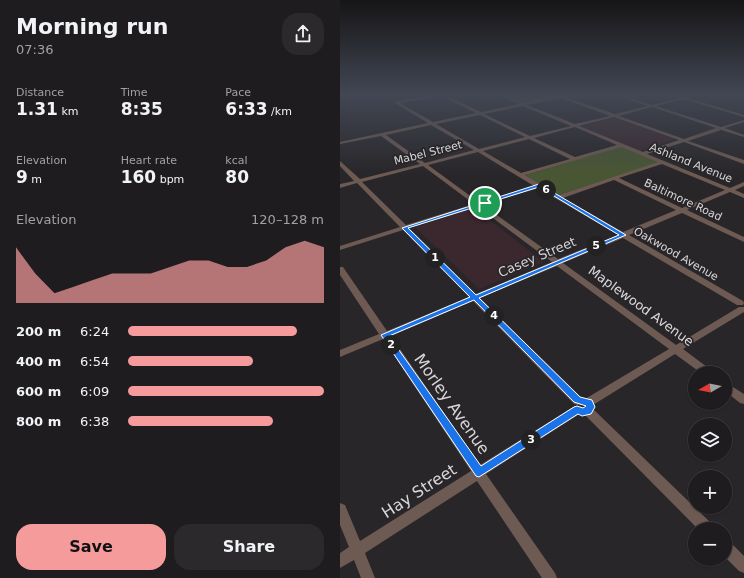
<!DOCTYPE html>
<meta charset="utf-8">
<style>
body{margin:0;font-family:"DejaVu Sans",sans-serif;background:#2b292c;color:#f1f3f6;height:100vh;display:flex;flex-direction:column;font-size:15px;white-space:nowrap}
*{box-sizing:border-box;margin:0}
p{font-size:13px;color:#a1a1a4}
.icon{flex:none;width:22px;height:22px;fill:none;stroke:currentColor;stroke-width:2;stroke-linecap:round;stroke-linejoin:round}
.map{position:relative;flex:1;overflow:hidden}
.panel{display:flex;flex-direction:column;background:#1e1c1f;width:340px}
.panel>*{flex:none}
.needle{width:26px;rotate:261deg}
.controls{position:absolute;left:348px;top:366px;display:grid;gap:8px}
.controls a{display:grid;place-items:center;width:44px;height:44px;border-radius:50%;background:#1e1c1f;box-shadow:0 1px 3px #0004,0 0 0 1px #3c3a3d;font-size:20px}
.pin{position:absolute;display:grid;place-items:center;width:34px;height:34px;color:#fff;margin:-17px;border:2px solid #fff;border-radius:50%;box-shadow:0 1px 4px #0007}
.km{position:absolute;width:20px;height:20px;margin:-10px;border-radius:50%;background:#222;color:#fff;font-size:11px;line-height:20px;text-align:center}
.round{display:grid;place-items:center;flex:none;width:42px;height:42px;border-radius:16px;background:#2b292c}
.overview{display:flex;align-items:center;justify-content:space-between;height:68px;padding:0 16px}
h1{font-size:22px;font-weight:700;line-height:30px}
.figures{display:grid;grid-template-columns:repeat(3,1fr);gap:6px;height:68px;padding:4px 16px}
.figures div{display:grid;align-content:center}
.figures b{font-size:17px;font-weight:700}
.figures small{font-size:11px;font-weight:400}
.figures p{font-size:11px}
.chart{height:112px;padding:8px 16px}
.chart p{display:flex;justify-content:space-between}
.chart svg{width:100%;height:72px;margin-top:4px;fill:#f59b9c;opacity:.7}
.cta{display:flex;gap:8px;margin-top:auto;padding:8px 16px}
.cta a{flex:1;height:46px;border-radius:16px;background:#f59b9c;color:#111;font-size:16px;font-weight:700;line-height:46px;text-align:center}
.cta a+a{background:#2b292c;color:#f1f3f6}
ul{padding:0 16px;list-style:none;font-size:13px}
li{display:grid;grid-template-columns:64px 48px 1fr;align-items:center;height:30px}
li i{height:10px;border-radius:5px;background:#f59b9c}
main{display:flex;flex:1;min-height:0}
.map>svg:first-child{display:block}
.education{fill:#3b282e}
.green{fill:#495633}
.lines{fill:none;stroke-linecap:round;stroke-linejoin:round}
.street{fill:#6d5a52;fill-rule:evenodd}
.route{fill:#1a73e8;stroke:#fff;fill-rule:evenodd}
.labels{text-anchor:middle;dominant-baseline:central;stroke-width:3.5;stroke-linejoin:round;paint-order:stroke}
.far-street-label{font-size:11px;fill:#d8d6d8;stroke:#282629}
.street-label{font-size:13px;fill:#d8d6d8;stroke:#282629}
.near-street-label{font-size:16px;fill:#d8d6d8;stroke:#282629}
</style>
<main>
<section class="panel">
<div class="overview"><div><h1>Morning run</h1><p>07:36</p></div><a class="round"><svg class="icon" aria-label="share" viewBox="0 0 24 24"><path d="M12 15V3M7 8l5-5 5 5M5 13v7h14v-7"/></svg></a></div>
<div class="figures">
<div><p>Distance</p><b>1.31<small> km</small></b></div>
<div><p>Time</p><b>8:35</b></div>
<div><p>Pace</p><b>6:33<small> /km</small></b></div>
</div>
<div class="figures">
<div><p>Elevation</p><b>9<small> m</small></b></div>
<div><p>Heart rate</p><b>160<small> bpm</small></b></div>
<div><p>kcal</p><b>80</b></div>
</div>
<div class="chart"><p><span>Elevation</span>120–128 m</p>
<svg viewBox="0 0 160 44" preserveAspectRatio="none"><path d="M0 44V10L10 26L20 38L30 34L40 30L50 26L60 26L70 26L80 22L90 18L100 18L110 22L120 22L130 18L140 10L150 6L160 10V44z"/></svg>
</div>
<ul>
<li><b>200 m</b>6:24<i style="width:86%"></i></li>
<li><b>400 m</b>6:54<i style="width:64%"></i></li>
<li><b>600 m</b>6:09<i style="width:100%"></i></li>
<li><b>800 m</b>6:38<i style="width:74%"></i></li>
</ul>
<div class="cta"><a>Save</a><a>Share</a></div>
</section>
<div class="map">
<svg width="404" height="578" viewBox="0 0 404 578">
<rect width="100%" height="100%" fill="#282629"/>
<g class="education">
<path d="M277,117L337,139L299,151L240,127Z"/>
<path d="M134,208L204,262L139,289L75,227Z"/>
</g>
<g class="green">
<path d="M164,94H224L184,103Z"/>
<path d="M282,146L320,162L219,195L185,175Z"/>
</g>
<g class="lines">
<g class="street">
<path d="M97,94H106L105,95L141,112L179,104L156,94H162L183,103L226,94H234L225,97L275,114L308,106L272,94H278L312,105L339,98L327,94H334L404,115V117L343,99L316,106L381,127L404,120V122L385,128L404,135V137L381,130L348,141L404,160V164L344,142L307,154L390,188L404,182V186L395,190L404,194V198L390,192L347,210L404,237V242L342,213L289,235L403,301L404,303L403,305H397L283,238L223,263L336,345L399,307H404V312L343,349L371,370L373,373H361L335,354L253,405L249,406L245,405L244,402L245,399L329,349L217,266L140,298L242,398L243,401L242,404L238,405L234,404L133,301L51,336L140,465L233,407L237,406L241,407L242,410L241,413L146,474L215,573L217,578H202L137,481L25,553L35,578H21L14,560L0,568V553L9,547L0,525V503L5,505L20,541L131,471L43,339L0,357V350L39,334L0,275V267H3L47,331L129,297L63,230L0,250V246L60,227L17,183L0,188V184L14,181L0,166V161L20,179L80,164L41,136L0,144V142L88,123L53,102ZM101,96L136,113L93,122L60,103ZM221,98L270,116L235,124L187,105ZM183,106L231,126L190,136L144,114ZM312,107L376,128L344,139L279,116ZM140,115L185,137L139,149L96,124ZM274,117L339,140L303,152L239,126ZM91,125L134,150L85,163L46,135ZM235,127L277,145L235,157L194,138ZM189,139L230,159L181,173L143,151ZM281,147L318,162L219,195L185,175ZM138,152L194,186L140,203L88,165ZM322,164L385,190L342,208L279,178ZM83,166L134,204L66,225L22,182ZM274,180L336,210L283,232L223,198ZM198,188L278,235L218,259L143,205ZM138,207L212,262L136,294L69,228Z"/>
<path d="M401,94H404V95H402Z"/>
<path d="M385,382L404,394V404L400,403L385,391Z"/>
<path d="M248,407L252,408L372,524L374,529H358L244,414L243,411L244,408Z"/>
<path d="M385,540L390,542L404,556V573L399,571L385,557Z"/>
</g>
</g>
<linearGradient id="sky" x2="0" y2="1"><stop stop-color="#161517"/><stop offset="0.54" stop-color="#424754"/><stop offset="1" stop-color="#424754" stop-opacity="0"/></linearGradient>
<rect width="404" height="175" fill="url(#sky)"/>
<path class="route" d="M199,184L286,235L139,298L240,397L252,400L255,407L251,414L242,416L238,414L139,477L136,476L41,335L130,297L62,228ZM199,187L279,235L136,295L68,228ZM134,300L234,402L246,406L243,408L237,406L234,407L141,466L49,336Z"/>
<g class="labels">
<g class="far-street-label">
<text transform="translate(88 153) rotate(-14)">Mabel Street</text>
<text transform="translate(351 163) rotate(22)">Ashland Avenue</text>
<text transform="translate(343 200) rotate(25)">Baltimore Road</text>
<text transform="translate(336 254) rotate(30)">Oakwood Avenue</text>
</g>
<g class="street-label">
<text transform="translate(197 257) rotate(-23)">Casey Street</text>
<text transform="translate(301 306) rotate(36)">Maplewood Avenue</text>
</g>
<g class="near-street-label">
<text transform="translate(112 404) rotate(55)">Morley Avenue</text>
<text transform="translate(79 491) rotate(-33)">Hay Street</text>
</g>
</g>
</svg>
<div class="controls">
<a><svg class="needle" viewBox="-14 -14 28 28"><path d="M0-13l5 13h-10z" fill="#e53935"/><path d="M0 13l5-13h-10z" fill="#a1a1a4"/></svg></a>
<a><svg class="icon" aria-label="layers" viewBox="0 0 24 24"><path d="M12 4l9 5-9 5-9-5zM3 14l9 5 9-5"/></svg></a>
<a>+</a>
<a>−</a>
</div>
<div class="pin" style="left:145px;top:203px;background:#1e9e55"><svg class="icon" aria-label="arrive" viewBox="0 0 24 24"><path d="M6 21V4h12l-3 4 3 4H6"/></svg></div>
<b class="km" style="left:95px;top:258px">1</b>
<b class="km" style="left:51px;top:345px">2</b>
<b class="km" style="left:191px;top:440px">3</b>
<b class="km" style="left:154px;top:316px">4</b>
<b class="km" style="left:256px;top:246px">5</b>
<b class="km" style="left:206px;top:190px">6</b>
</div>
</main>
